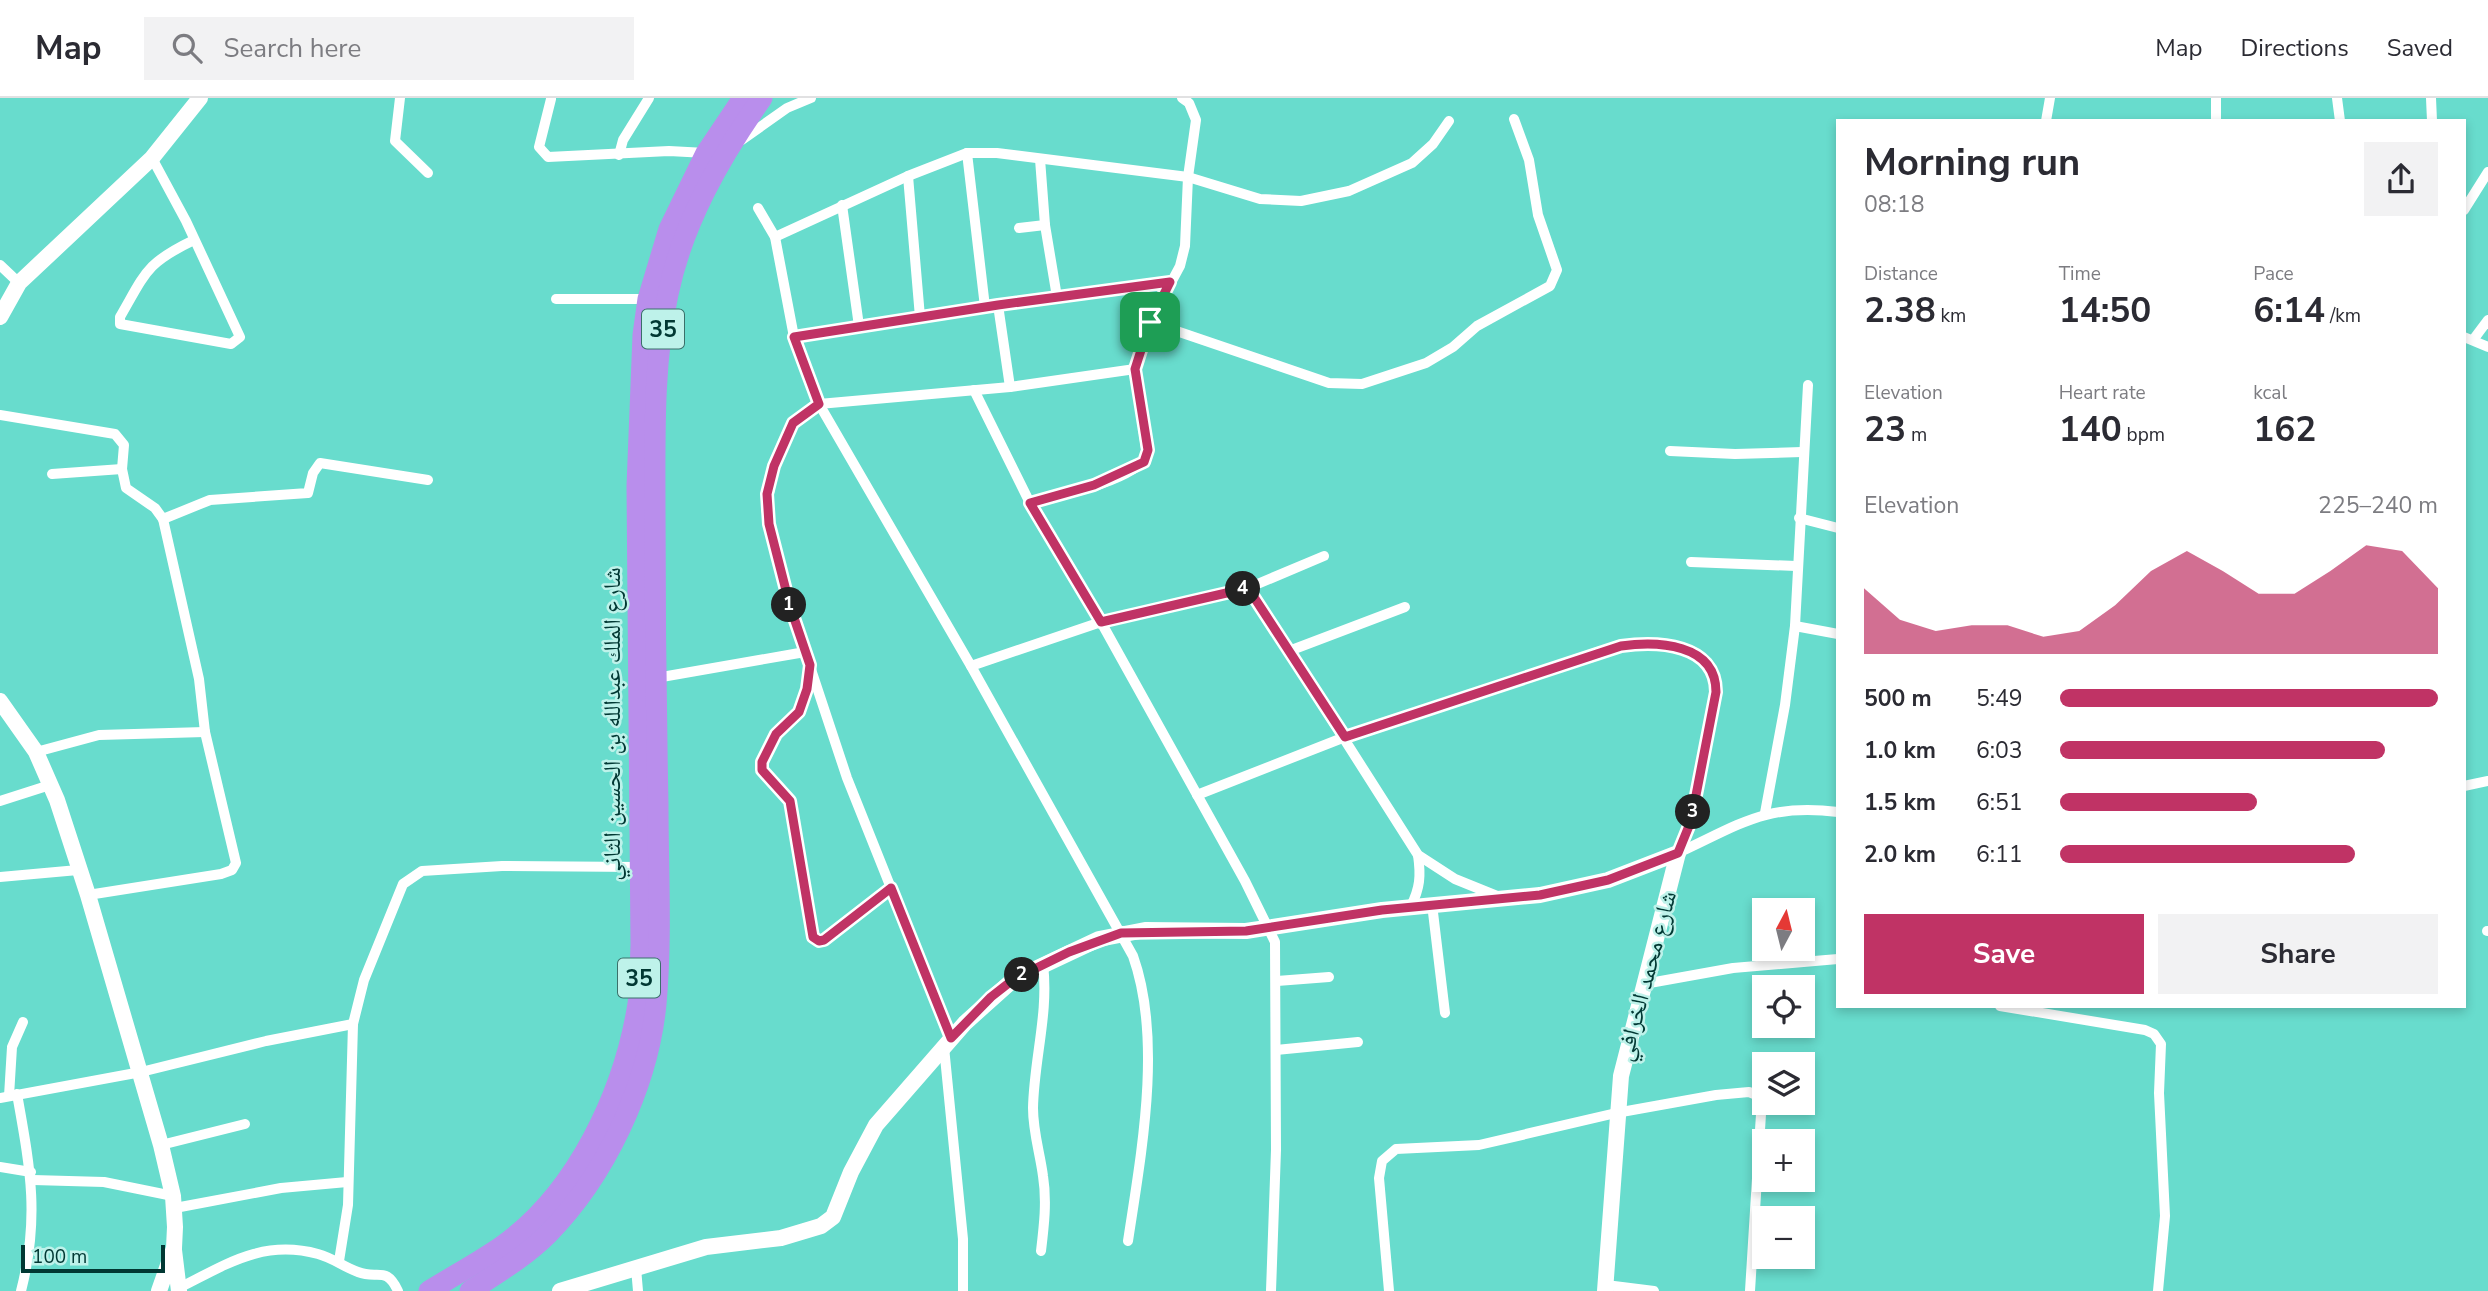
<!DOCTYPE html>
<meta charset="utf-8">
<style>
body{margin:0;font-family:"Nunito Sans","Noto Naskh Arabic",sans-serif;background:#f2f2f3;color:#2b2b33;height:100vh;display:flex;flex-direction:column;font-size:26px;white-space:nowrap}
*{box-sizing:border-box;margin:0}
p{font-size:23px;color:#7c7c81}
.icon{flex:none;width:38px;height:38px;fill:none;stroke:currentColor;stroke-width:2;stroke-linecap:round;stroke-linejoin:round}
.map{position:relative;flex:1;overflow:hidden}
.drawer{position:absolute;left:1836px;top:21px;width:630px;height:889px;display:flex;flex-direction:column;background:#fff;border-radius:0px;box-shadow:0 4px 10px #0003}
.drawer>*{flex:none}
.needle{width:46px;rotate:7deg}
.fabs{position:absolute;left:1752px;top:800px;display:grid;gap:14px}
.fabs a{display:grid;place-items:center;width:63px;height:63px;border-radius:0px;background:#fff;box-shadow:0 4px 10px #0003;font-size:35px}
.scale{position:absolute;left:21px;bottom:18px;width:144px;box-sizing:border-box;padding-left:7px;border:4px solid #013833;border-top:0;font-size:19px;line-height:24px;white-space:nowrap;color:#013833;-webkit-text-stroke:5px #bef2ea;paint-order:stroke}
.pin{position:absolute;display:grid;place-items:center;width:60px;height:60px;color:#fff;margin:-30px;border-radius:14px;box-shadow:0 4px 10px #0006}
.km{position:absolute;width:35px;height:35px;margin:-18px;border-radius:50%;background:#222;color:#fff;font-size:19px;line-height:35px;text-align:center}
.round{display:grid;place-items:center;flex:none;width:74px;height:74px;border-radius:0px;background:#f2f2f3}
.summary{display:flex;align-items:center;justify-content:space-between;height:119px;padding:0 28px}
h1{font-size:38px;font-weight:700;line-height:52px}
.metrics{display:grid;grid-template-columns:repeat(3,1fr);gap:10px;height:119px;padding:7px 28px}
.metrics div{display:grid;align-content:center}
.metrics b{font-size:35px;font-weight:700}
.metrics small{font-size:19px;font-weight:400}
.metrics p{font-size:19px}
.chart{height:196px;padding:14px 28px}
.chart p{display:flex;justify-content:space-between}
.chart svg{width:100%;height:126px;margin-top:7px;fill:#c03365;opacity:.7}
.cta{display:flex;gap:14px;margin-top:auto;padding:14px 28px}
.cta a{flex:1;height:80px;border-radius:0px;background:#c03365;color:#fff;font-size:28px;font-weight:700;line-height:80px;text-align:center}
.cta a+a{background:#f2f2f3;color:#2b2b33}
ul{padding:0 28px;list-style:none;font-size:23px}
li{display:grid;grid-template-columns:112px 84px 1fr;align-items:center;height:52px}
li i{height:18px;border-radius:9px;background:#c03365}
header{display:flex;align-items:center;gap:42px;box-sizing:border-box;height:98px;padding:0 35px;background:#fff;border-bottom:2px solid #e1e1e2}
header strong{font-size:33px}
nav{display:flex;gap:38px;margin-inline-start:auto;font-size:24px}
.search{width:490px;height:63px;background:#f2f2f3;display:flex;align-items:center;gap:18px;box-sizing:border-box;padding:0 24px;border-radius:0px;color:#7c7c81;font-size:26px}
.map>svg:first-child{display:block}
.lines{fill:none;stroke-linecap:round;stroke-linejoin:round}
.street{stroke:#fff;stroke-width:10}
.secondary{stroke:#fff;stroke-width:16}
.highway{stroke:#b98eec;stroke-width:21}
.route-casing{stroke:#fff;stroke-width:14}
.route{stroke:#c03365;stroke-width:9}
.labels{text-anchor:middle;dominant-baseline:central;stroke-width:5;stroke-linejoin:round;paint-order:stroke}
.shield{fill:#bef2ea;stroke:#3a706a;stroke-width:2}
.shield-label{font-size:23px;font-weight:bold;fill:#013833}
.street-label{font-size:24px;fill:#013833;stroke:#bef2ea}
</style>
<header>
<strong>Map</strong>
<div class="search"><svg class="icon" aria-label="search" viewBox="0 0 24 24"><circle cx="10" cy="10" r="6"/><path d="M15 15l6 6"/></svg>Search here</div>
<nav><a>Map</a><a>Directions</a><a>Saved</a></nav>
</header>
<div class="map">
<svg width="2488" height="1193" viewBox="0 0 2488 1193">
<rect width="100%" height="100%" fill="#68dccd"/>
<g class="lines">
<g class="street">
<path d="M400,0L395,43L428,75"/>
<path d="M2216,0V23"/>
<path d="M2337,0L2340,23"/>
<path d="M2431,0L2432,23"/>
<path d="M551,1L539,49L548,59L669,53L706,55"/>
<path d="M2046,23L2050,0"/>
<path d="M739,44L787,10L811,0"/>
<path d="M967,55L985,209"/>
<path d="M619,57L623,42L649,0"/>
<path d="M152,60L186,123L240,239L231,246L120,226V219C146,174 146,165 194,142"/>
<path d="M1040,61L1045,127L1057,199"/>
<path d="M908,78L920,219"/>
<path d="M842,107L859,228"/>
<path d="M758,110L775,139L794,239L819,306L971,568L1133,858C1163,942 1141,1057 1128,1143"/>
<path d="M2464,112L2488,74"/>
<path d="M1019,130L1045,127"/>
<path d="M775,139L908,78L967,55H997L1188,79L1260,101L1301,103L1349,93L1412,65L1433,46L1449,23"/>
<path d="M0,167L19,185"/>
<path d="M556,201H648"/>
<path d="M998,207L1010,289"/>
<path d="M1150,224L1329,285L1362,286L1426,265L1453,249L1477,228L1550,188L1557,172L1538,117L1529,62L1514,21"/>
<path d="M794,239L998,207L1170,184"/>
<path d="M2464,239L2488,249"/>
<path d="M2473,242L2488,222"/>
<path d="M974,292L1030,405L1101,524L1245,783L1275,844L1276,1052L1271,1193"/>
<path d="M0,317L115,336L124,347L122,371L126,390L155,410L163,421L210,402L308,395L313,375L320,365L428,382"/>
<path d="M1670,353L1735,356L1802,354"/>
<path d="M52,376L122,371"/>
<path d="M1030,405C1058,398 1133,383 1147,358L1135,271L1150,224L1180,168L1185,148L1188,79L1196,22L1189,5L1182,0"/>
<path d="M1799,420L1838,430"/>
<path d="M1691,464L1796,468"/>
<path d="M1248,490L1418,757L1455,781L1497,798"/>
<path d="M1795,528L1838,536"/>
<path d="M1289,553L1405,509"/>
<path d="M971,568L1101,524L1248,490L1324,458"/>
<path d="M810,569L807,591L798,614L776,636L762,664L763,672L790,703L813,839L819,843L824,842L891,790"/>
<path d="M656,580L805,554"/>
<path d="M36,654L99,637L205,634"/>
<path d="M2464,688L2488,683"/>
<path d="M1197,697L1345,639L1621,548C1657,543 1716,545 1716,594L1691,723L1678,755"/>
<path d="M0,703L50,687"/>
<path d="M1765,715L1785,607L1795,528L1808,287"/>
<path d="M1678,755C1741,726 1766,705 1838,714"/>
<path d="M0,779L78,772"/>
<path d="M88,797L221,776L232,772L236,765L205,634L199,581L163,421"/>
<path d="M1432,806L1445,915"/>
<path d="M1411,808C1420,790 1421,778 1418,757"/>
<path d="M2487,833H2488"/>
<path d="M1277,883L1329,879"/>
<path d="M1644,886L1733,870L1838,861"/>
<path d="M2000,908L2145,932L2154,936L2161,946L2159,995L2165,1118L2158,1193"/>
<path d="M951,940L847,680L790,508L766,411L774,368L793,325L819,306L1010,289L1135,271"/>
<path d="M944,949L963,1141V1193"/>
<path d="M1276,952L1358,944"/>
<path d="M17,996C30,1069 40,1119 21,1193"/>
<path d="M9,998L12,949L23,924"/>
<path d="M0,1000L141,974L266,943L353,926"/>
<path d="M161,1047L245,1026"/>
<path d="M0,1069L31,1074"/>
<path d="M33,1082L104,1084L173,1098"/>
<path d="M175,1110L281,1090L347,1084"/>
<path d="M1041,1153C1044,1128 1047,1103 1043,1078C1040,1055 1033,1034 1033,1010C1034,961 1049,915 1043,866"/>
<path d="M339,1163L348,1107L353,926L364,882L403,786L422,773L502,768L639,769"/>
<path d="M636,1170L638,1193"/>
<path d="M1606,1187L1654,1193"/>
<path d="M179,1190C227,1166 263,1141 318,1156C333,1160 344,1169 358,1174C378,1182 386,1167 398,1193"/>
<path d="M1389,1193L1379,1080L1382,1063L1396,1051L1479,1047L1616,1015L1716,997L1749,994L1759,998L1761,1016L1750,1193"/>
</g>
<g class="secondary">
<path d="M0,219L19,185L152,60L200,0"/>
<path d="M0,603L36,654L57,702L88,797L161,1047L173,1098L175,1129L174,1150L159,1193"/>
<path d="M174,1152L179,1193"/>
<path d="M560,1193L706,1149L781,1140L821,1128L833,1119L851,1074L876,1027L965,925L1014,881L1099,841L1145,832L1246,833L1382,812L1540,797L1608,782L1678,755"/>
<path d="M1605,1193L1621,978L1678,755"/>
</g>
<g class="highway">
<path d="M429,1193C453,1178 479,1164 502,1148C577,1095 624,994 638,906C641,887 640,866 641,847L637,388L643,237L648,201L669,131L706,55L743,0"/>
<path d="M470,1193C496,1176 525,1159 548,1136C605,1078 648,988 656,906C662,840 658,772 658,706C656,607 655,508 655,409C655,339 653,265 668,196C683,124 720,60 762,0"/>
</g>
</g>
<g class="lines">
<g class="route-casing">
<path id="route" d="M1170,184L1150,224L1135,271L1148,352L1144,364L1094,387L1030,405L1101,524L1248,490L1345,639L1621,548C1657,543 1716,545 1716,594L1691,723L1678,755L1608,782L1540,797L1382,812L1246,833L1121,835L1069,854L1014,881L991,899L951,940L891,790L824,842L819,843L813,839L790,703L762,672V664L776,636L799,614L807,591L810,567L790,508L769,426L767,396L774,368L793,325L819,306L794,239L998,207Z"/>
</g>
<use href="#route" class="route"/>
</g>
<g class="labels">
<g class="shield">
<rect x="642" y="211.5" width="42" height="39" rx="5"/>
<rect x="618" y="860.5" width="42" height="39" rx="5"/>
</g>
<g class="shield-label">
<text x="663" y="231">35</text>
<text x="639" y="880">35</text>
</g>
<g class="street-label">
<text transform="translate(612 626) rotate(-90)">شارع الملك عبدالله بن الحسين الثاني</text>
<text transform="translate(1646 878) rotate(-75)">شارع محمد الخرافي</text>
</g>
</g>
</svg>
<div class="fabs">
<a><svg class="needle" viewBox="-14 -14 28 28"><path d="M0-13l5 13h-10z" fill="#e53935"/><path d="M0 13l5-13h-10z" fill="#7c7c81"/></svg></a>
<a><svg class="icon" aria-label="locate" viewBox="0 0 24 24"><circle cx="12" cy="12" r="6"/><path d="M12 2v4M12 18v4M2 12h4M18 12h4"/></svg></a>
<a><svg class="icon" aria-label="layers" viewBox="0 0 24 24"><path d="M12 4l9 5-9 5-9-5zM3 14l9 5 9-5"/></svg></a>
<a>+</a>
<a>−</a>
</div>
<div class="scale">100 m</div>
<div class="pin" style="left:1150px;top:224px;background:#1e9e55"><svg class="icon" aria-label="arrive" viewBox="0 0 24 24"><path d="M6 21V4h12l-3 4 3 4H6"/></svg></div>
<b class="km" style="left:789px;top:507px">1</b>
<b class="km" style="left:1022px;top:877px">2</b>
<b class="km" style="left:1693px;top:714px">3</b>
<b class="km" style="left:1243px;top:491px">4</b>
<section class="drawer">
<div class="summary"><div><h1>Morning run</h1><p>08:18</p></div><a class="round"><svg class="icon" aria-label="share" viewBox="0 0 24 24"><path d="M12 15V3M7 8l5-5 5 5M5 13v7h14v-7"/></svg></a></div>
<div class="metrics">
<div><p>Distance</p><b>2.38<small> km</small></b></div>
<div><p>Time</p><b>14:50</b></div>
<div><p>Pace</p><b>6:14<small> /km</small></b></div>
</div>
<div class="metrics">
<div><p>Elevation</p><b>23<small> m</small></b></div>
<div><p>Heart rate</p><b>140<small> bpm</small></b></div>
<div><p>kcal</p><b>162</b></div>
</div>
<div class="chart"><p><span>Elevation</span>225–240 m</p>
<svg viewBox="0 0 160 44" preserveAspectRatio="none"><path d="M0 44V21L10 32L20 36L30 34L40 34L50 38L60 36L70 27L80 15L90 8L100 15L110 23L120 23L130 15L140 6L150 8L160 21V44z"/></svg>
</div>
<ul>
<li><b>500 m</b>5:49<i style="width:100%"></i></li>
<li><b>1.0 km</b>6:03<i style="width:86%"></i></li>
<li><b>1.5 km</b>6:51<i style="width:52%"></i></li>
<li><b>2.0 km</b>6:11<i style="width:78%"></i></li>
</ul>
<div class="cta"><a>Save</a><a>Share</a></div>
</section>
</div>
